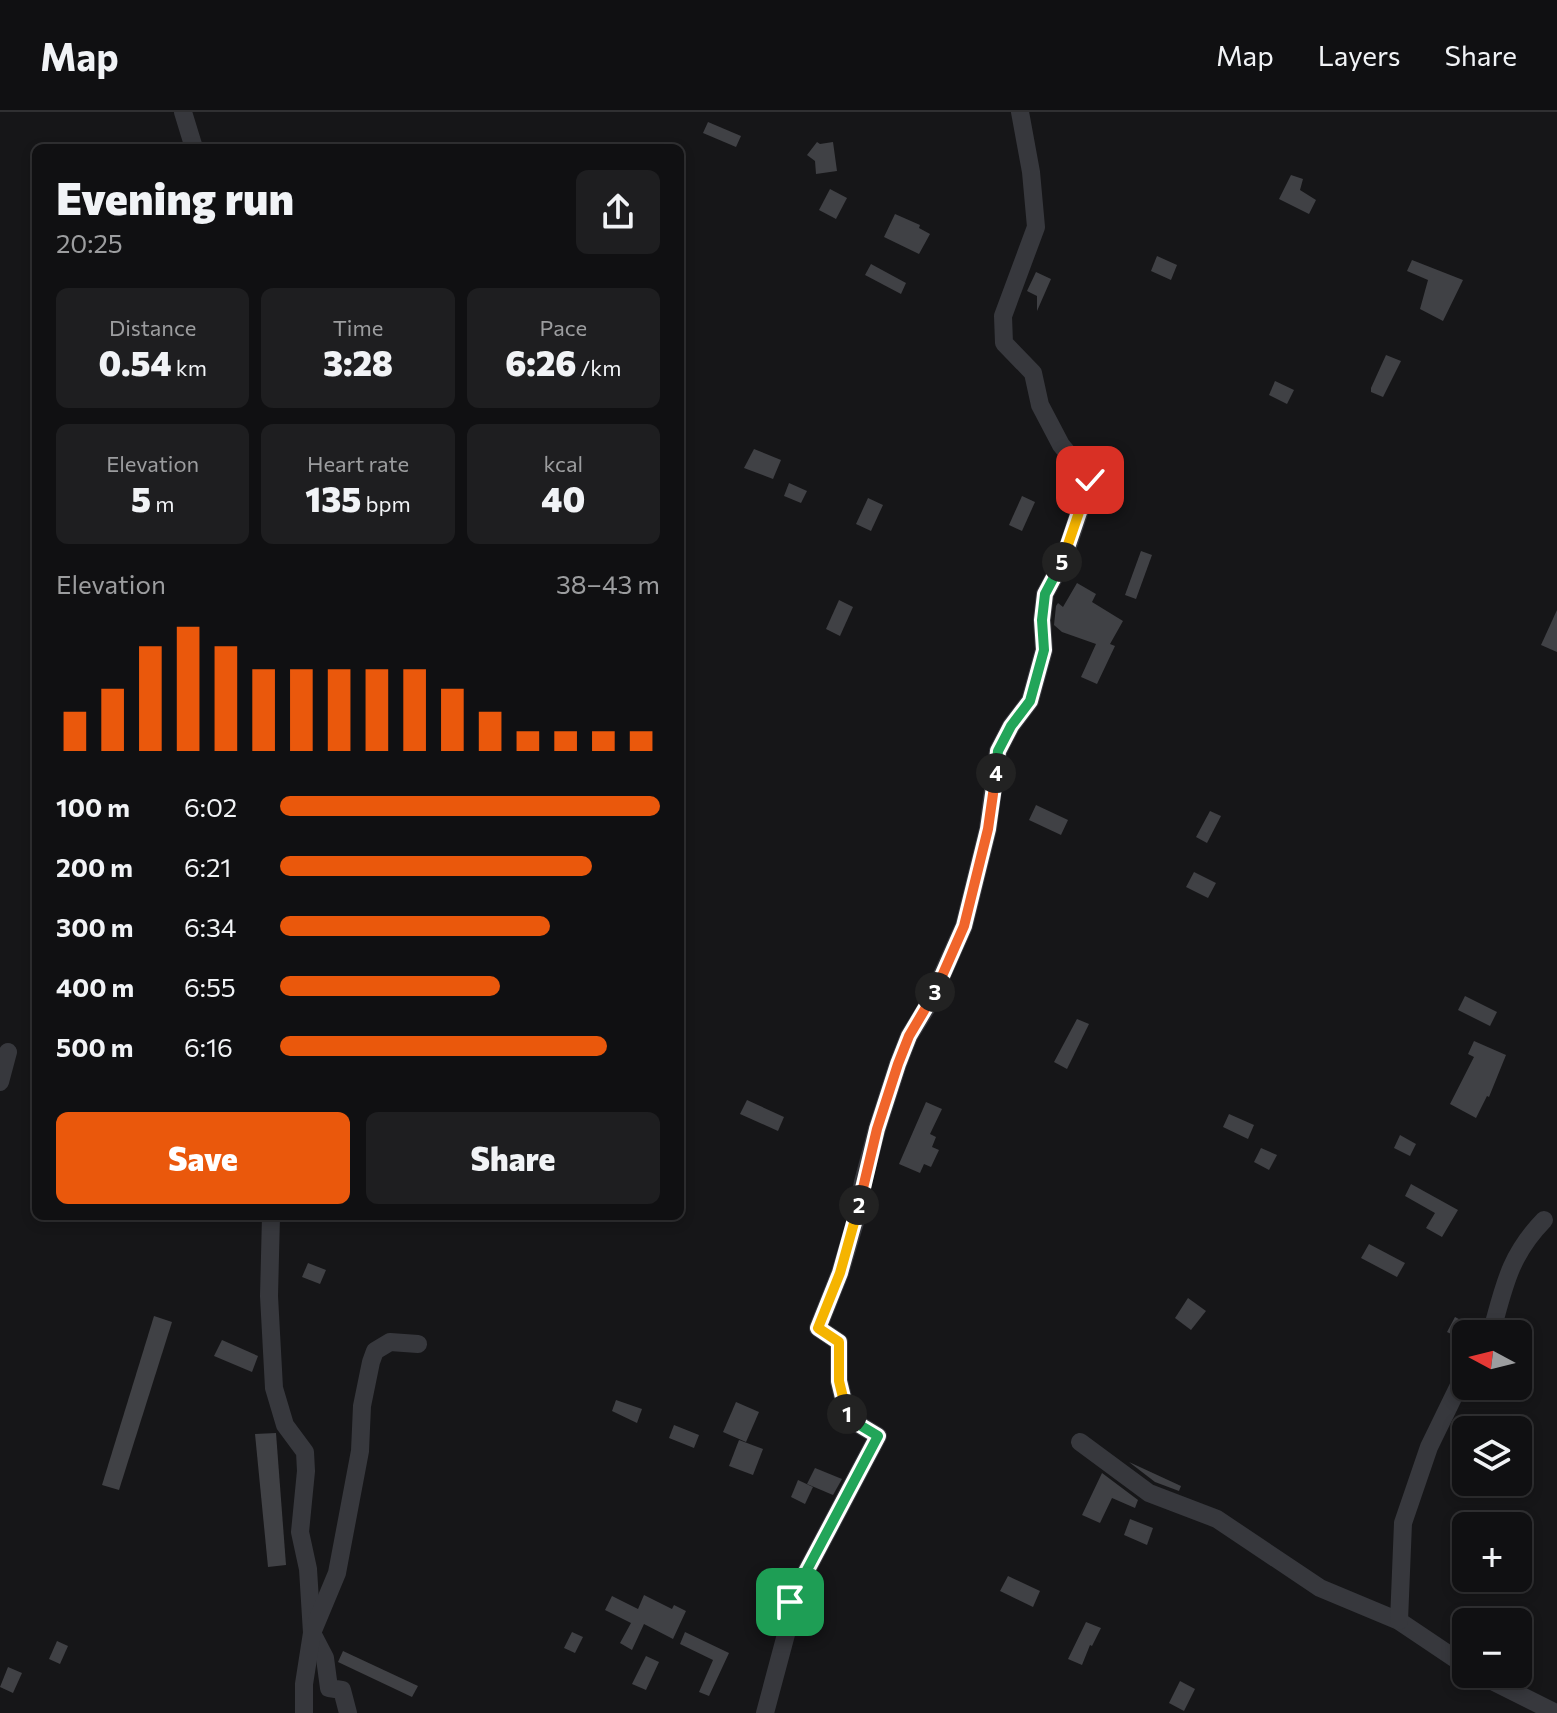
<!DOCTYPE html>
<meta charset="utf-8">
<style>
body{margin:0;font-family:Commissioner,sans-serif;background:#1e1e20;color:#f1f3f6;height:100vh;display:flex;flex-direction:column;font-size:30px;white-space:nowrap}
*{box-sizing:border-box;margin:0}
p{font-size:26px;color:#9c9d9f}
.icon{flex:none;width:44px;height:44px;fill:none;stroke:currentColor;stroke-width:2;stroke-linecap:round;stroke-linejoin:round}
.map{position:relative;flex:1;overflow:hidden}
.sheet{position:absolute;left:32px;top:32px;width:652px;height:1076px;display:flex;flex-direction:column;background:#101012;border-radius:12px;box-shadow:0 4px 12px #0003,0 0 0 2px #303032}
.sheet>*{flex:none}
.needle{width:52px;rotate:277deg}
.fabs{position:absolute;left:1452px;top:1208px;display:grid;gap:16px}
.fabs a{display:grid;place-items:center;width:80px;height:80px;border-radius:12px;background:#101012;box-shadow:0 4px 12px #0003,0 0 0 2px #303032;font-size:40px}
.pin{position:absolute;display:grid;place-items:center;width:68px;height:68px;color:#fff;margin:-34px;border-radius:16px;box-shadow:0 4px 12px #0006}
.km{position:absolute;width:40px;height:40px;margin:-20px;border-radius:50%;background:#222;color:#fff;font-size:22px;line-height:40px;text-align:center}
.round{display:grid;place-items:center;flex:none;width:84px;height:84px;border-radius:12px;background:#1e1e20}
.overview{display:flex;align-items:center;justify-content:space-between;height:136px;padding:0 24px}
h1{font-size:44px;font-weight:800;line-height:60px}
.metrics{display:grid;grid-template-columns:repeat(3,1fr);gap:12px;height:136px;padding:8px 24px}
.metrics div{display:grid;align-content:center;border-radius:12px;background:#1e1e20;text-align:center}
.metrics b{font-size:34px;font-weight:800}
.metrics small{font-size:22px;font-weight:400}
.metrics p{font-size:22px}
.chart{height:224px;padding:16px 24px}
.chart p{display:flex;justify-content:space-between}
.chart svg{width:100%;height:144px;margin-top:8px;stroke:#ea580c;stroke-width:6}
.cta{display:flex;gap:16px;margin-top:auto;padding:16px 24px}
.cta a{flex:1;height:92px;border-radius:12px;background:#ea580c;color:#fff;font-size:32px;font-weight:800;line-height:92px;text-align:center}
.cta a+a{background:#1e1e20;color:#f1f3f6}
ul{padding:0 24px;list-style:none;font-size:26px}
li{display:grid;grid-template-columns:128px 96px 1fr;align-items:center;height:60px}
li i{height:20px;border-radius:10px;background:#ea580c}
header{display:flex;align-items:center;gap:48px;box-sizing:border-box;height:112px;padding:0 40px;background:#101012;border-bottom:2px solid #303032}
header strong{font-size:38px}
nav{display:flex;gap:44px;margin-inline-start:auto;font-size:28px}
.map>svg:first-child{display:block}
.building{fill:#404145}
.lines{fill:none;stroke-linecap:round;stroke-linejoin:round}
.minor{stroke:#37383d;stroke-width:18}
.split-1-casing{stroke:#fff;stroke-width:16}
.split-2-casing{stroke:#fff;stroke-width:16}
.split-3-casing{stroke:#fff;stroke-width:16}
.split-4-casing{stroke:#fff;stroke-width:16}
.split-5-casing{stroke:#fff;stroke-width:16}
.split-6-casing{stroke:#fff;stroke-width:16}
.split-1{stroke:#22a559;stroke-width:10}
.split-2{stroke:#f5b400;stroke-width:10}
.split-3{stroke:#f0652b;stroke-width:10}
.split-4{stroke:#f0652b;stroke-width:10}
.split-5{stroke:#22a559;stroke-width:10}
.split-6{stroke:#f5b400;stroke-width:10}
</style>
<header>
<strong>Map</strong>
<nav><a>Map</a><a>Layers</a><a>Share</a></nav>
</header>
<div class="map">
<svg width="1557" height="1601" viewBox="0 0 1557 1601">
<rect width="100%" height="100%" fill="#161618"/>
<g class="building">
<path d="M708,10L741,24L736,35L703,21Z"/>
<path d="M817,30L820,32L833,30L837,59L816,62L815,49L807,43Z"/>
<path d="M1291,63L1303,67L1300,78L1316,88L1309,102L1279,87Z"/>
<path d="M830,77L847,86L836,107L819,98Z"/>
<path d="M895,102L920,113L919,116L930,122L919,142L884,125Z"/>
<path d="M1157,144L1177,153L1171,168L1151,159Z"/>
<path d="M1412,148L1463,168L1443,209L1420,197L1428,168L1407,159Z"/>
<path d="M871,152L906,171L901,182L865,163Z"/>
<path d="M1036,160L1051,167L1037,199V184L1027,179Z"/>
<path d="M1386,243L1401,249L1383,285L1371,280V276Z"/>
<path d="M1275,269L1294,278L1287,292L1269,283Z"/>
<path d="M754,337L781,348L773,367L744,356Z"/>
<path d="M789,371L807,379L801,391L784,384Z"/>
<path d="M1022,384L1035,390L1022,419L1009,413Z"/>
<path d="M868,386L883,393L871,419L856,412Z"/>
<path d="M1141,439L1152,443L1136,487L1125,483Z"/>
<path d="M1077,471L1096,482L1092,490L1123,509L1110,532L1115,534L1097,572L1081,565L1096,532L1062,520L1054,513L1056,494L1058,491L1063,495Z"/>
<path d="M839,488L853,495L840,524L826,517Z"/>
<path d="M1557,498V540L1541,533Z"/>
<path d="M1036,693L1068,708L1061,723L1029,708Z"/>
<path d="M1210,699L1221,704L1207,731L1196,725Z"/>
<path d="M1194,760L1216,771L1208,786L1186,775Z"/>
<path d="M1465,884L1497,900L1490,914L1458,898Z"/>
<path d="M1077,907L1089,912L1067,957L1054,950Z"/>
<path d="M1474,929L1506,943L1489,985L1487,984L1476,1006L1450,992L1474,945L1468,942Z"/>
<path d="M747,988L784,1005L778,1019L740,1002Z"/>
<path d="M926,990L942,997L930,1022L936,1025L932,1035L939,1038L931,1055L924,1052L920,1061L899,1052Z"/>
<path d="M1229,1002L1254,1013L1248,1027L1223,1015Z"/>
<path d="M1400,1023L1416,1032L1410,1044L1394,1036Z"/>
<path d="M1261,1036L1277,1043L1269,1058L1254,1050Z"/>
<path d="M1411,1072L1458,1098L1442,1125L1426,1116L1435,1101L1405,1084Z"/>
<path d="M1369,1132L1405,1151L1397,1165L1361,1146Z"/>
<path d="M308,1151L326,1158L320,1172L302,1165Z"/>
<path d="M1188,1186L1206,1199L1191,1218L1175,1206Z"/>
<path d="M154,1204L172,1210L119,1378L102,1373Z"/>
<path d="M1455,1205L1480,1218L1479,1222H1466V1229L1447,1220Z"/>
<path d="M222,1228L258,1244L252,1260L214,1244Z"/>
<path d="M616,1288L642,1297L637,1311L612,1299Z"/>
<path d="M736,1290L759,1300L746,1330L723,1320Z"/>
<path d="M674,1313L699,1323L694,1336L669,1326Z"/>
<path d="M276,1321L286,1453L268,1455L255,1322Z"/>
<path d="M739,1328L763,1337L753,1363L729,1354Z"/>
<path d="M1129,1350L1181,1374L1179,1379L1155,1370Z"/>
<path d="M815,1356L842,1367L833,1383L807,1372Z"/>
<path d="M1102,1361L1138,1388L1135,1396L1112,1386L1100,1411L1082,1403Z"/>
<path d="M798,1368L813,1375L805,1392L791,1385Z"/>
<path d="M1130,1407L1153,1416L1147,1433L1124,1423Z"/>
<path d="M1008,1464L1040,1479L1033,1495L1000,1479Z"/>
<path d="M644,1483L672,1497L674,1493L686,1499L673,1527L644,1512L632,1538L620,1531L631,1511L605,1498L612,1484L638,1497Z"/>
<path d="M1086,1510L1101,1516L1092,1534L1090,1533L1082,1553L1068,1547Z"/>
<path d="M572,1520L583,1525L575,1541L564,1536Z"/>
<path d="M685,1520L729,1541L709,1584L699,1580L713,1548L680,1532Z"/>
<path d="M57,1529L68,1534L60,1552L49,1547Z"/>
<path d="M343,1539L418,1574L412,1585L338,1550Z"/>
<path d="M646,1544L659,1550L646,1578L632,1572Z"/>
<path d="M8,1555L22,1561L13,1581L0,1575Z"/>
<path d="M1180,1569L1195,1577L1184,1599L1169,1591Z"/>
</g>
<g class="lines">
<g class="minor">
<path d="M183,0L194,36"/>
<path d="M0,970L8,940"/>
<path d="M271,1104L269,1184L274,1276L285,1313L305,1340L306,1359L300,1420L308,1457L312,1521L325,1546L329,1576L342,1578L348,1601"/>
<path d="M1491,1222C1504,1175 1509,1144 1544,1108"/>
<path d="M1080,1330L1149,1381L1217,1407L1320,1476L1399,1509L1466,1554"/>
<path d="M1399,1509L1403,1411L1429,1335L1466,1259"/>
<path d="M1478,1562L1556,1601"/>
<path d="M304,1601V1572L312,1521L337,1461L360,1339L362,1294L371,1250L375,1239L390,1230L418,1232"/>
<path d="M765,1601L792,1500L790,1490L878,1324L848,1306L839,1269V1230L818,1216L840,1161L856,1107L863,1070L877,1017L898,952L909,924L930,890L964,814L988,717L998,639L1011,614L1030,589L1044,538L1042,508L1045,482L1063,449L1090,368L1061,333L1040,293L1033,261L1004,231L1003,204L1036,115L1031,60L1020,0"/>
</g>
</g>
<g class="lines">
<g class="split-1-casing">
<path id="split-1" d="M790,1490L878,1324L848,1306L847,1302"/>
</g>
<g class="split-2-casing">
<path id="split-2" d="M847,1302L839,1269V1230L818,1216L840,1161L859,1093"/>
</g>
<g class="split-3-casing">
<path id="split-3" d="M859,1093L877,1017L898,952L909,924L935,880"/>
</g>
<g class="split-4-casing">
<path id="split-4" d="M935,880L964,814L988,717L996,661"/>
</g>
<g class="split-5-casing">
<path id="split-5" d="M996,661L998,639L1011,614L1030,589L1044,538L1042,508L1045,482L1062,450"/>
</g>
<g class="split-6-casing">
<path id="split-6" d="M1062,450L1090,368"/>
</g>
<use href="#split-1" class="split-1"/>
<use href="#split-2" class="split-2"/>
<use href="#split-3" class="split-3"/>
<use href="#split-4" class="split-4"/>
<use href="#split-5" class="split-5"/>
<use href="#split-6" class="split-6"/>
</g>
</svg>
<div class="fabs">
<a><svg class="needle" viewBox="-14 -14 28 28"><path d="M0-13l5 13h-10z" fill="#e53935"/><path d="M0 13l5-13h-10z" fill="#9c9d9f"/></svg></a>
<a><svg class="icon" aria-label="layers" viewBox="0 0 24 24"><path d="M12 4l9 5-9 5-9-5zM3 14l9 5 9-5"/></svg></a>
<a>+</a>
<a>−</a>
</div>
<div class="pin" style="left:790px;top:1490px;background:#1e9e55"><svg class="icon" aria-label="arrive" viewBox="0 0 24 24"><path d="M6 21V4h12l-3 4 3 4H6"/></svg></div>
<div class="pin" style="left:1090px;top:368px;background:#d93025"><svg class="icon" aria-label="check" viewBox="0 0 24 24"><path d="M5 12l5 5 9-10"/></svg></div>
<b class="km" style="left:847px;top:1302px">1</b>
<b class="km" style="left:859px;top:1093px">2</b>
<b class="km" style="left:935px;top:880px">3</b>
<b class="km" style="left:996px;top:661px">4</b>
<b class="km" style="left:1062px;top:450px">5</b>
<section class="sheet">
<div class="overview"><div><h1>Evening run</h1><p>20:25</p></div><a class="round"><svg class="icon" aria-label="share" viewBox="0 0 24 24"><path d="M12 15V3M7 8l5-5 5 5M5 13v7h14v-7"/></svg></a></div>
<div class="metrics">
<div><p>Distance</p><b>0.54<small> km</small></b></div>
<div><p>Time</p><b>3:28</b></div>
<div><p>Pace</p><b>6:26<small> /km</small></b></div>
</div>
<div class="metrics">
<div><p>Elevation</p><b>5<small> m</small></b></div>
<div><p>Heart rate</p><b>135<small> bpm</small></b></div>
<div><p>kcal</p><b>40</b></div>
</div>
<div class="chart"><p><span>Elevation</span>38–43 m</p>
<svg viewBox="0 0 160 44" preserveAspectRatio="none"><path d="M5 44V32M15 44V25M25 44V12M35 44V6M45 44V12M55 44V19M65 44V19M75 44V19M85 44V19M95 44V19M105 44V25M115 44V32M125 44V38M135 44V38M145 44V38M155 44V38"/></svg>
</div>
<ul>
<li><b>100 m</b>6:02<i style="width:100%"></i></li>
<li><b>200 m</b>6:21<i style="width:82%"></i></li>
<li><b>300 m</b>6:34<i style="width:71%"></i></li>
<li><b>400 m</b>6:55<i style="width:58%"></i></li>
<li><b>500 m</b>6:16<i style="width:86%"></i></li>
</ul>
<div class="cta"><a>Save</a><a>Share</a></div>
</section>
</div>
